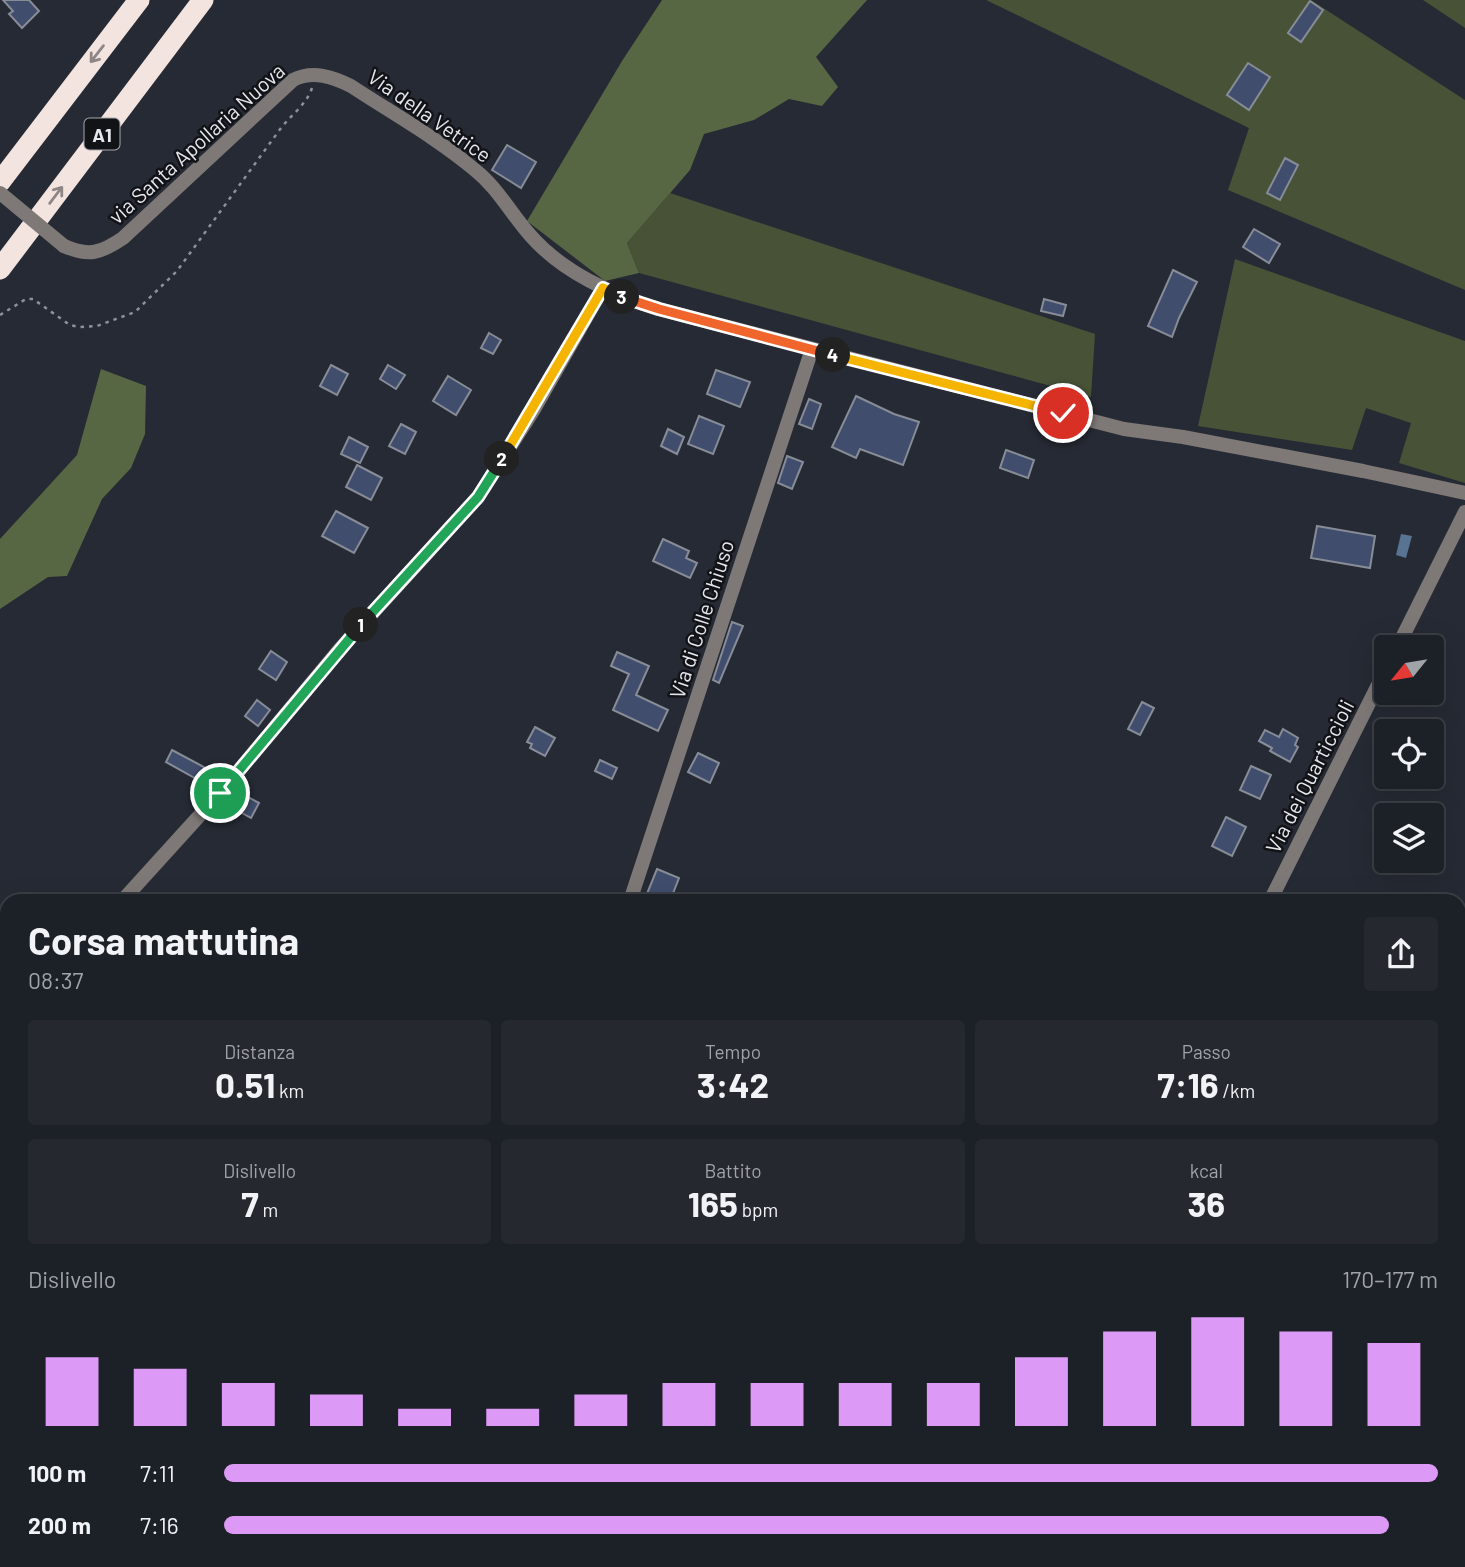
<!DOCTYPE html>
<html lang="it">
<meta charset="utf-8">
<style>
body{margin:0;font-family:Barlow,sans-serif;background:#25282f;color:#f1f3f6;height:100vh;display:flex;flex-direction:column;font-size:26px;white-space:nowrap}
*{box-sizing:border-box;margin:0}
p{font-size:23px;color:#a0a3a7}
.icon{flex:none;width:38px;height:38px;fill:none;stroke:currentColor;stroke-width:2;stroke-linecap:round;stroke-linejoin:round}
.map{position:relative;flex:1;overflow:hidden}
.side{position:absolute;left:0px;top:894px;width:1466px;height:674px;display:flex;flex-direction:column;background:#1c2027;border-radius:21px 21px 0 0;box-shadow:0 7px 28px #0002,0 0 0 2px #3a3e44}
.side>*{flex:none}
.needle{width:46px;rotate:240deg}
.buttons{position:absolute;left:1374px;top:635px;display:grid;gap:14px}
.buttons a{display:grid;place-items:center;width:70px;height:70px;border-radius:7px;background:#1c2027;box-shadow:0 7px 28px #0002,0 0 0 2px #3a3e44;font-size:35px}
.pin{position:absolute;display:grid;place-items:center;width:60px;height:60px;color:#fff;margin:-30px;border:4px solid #fff;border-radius:50%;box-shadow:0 2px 7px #0007}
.km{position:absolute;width:35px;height:35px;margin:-18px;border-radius:50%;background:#222;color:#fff;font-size:19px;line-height:35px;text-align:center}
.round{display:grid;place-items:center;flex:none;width:74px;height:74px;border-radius:7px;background:#25282f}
.headline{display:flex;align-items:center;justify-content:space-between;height:119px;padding:0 28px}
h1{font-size:38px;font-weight:700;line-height:52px}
.metrics{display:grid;grid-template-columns:repeat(3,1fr);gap:10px;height:119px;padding:7px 28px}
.metrics div{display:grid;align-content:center;border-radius:7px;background:#25282f;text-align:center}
.metrics b{font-size:35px;font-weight:700}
.metrics small{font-size:19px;font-weight:400}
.metrics p{font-size:19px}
.chart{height:196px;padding:14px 28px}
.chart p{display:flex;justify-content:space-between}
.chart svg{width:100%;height:126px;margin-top:7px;stroke:#dc99f5;stroke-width:6}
ul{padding:0 28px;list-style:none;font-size:23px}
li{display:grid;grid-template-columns:112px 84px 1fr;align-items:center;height:52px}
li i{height:18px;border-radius:9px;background:#dc99f5}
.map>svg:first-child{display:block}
.green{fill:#475237;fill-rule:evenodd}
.forest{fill:#586743}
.water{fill:#597392}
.building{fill:#404d6d;stroke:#878c97;stroke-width:2}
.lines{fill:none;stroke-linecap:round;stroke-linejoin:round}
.path{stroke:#8e9199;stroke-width:2.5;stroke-dasharray:3.5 5;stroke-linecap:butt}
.minor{stroke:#7e7876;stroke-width:14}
.motorway{stroke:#f4e4e0;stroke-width:21}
.minor-bridge{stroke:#7e7876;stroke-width:14}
.oneway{stroke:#8e8686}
.split-1-casing{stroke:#fff;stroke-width:14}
.split-2-casing{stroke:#fff;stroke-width:14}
.split-3-casing{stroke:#fff;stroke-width:14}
.split-4-casing{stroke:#fff;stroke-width:14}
.split-5-casing{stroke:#fff;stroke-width:14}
.split-1{stroke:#22a559;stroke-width:9}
.split-2{stroke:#22a559;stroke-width:9}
.split-3{stroke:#f5b400;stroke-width:9}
.split-4{stroke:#f0652b;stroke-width:9}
.split-5{stroke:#f5b400;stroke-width:9}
.labels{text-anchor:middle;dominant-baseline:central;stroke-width:5;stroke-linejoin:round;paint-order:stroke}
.shield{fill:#111317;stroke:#a6a8ae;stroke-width:2}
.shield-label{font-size:19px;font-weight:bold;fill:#e6e8ef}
.street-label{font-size:21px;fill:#e6e8ef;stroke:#111317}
</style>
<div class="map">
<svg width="1465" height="1567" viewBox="0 0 1465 1567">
<rect width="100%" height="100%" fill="#262a34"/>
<g class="green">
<path d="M986,0H1311L1465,100V290L1228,190L1249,128ZM1310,1L1323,10L1300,41L1288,32ZM1248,63L1270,78L1249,110L1227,95ZM1285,158L1298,165L1280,200L1267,193Z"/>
<path d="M1423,0H1465V28Z"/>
<path d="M670,193L1095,334L1091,397L639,273L627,243Z"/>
<path d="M1235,259L1465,341V483L1399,463L1411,423L1366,408L1352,450L1198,426Z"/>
</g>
<g class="forest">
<path d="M662,0H867L816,57L838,87L822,106L789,99L754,120L704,134L690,170L627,243L639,273L605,281L527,221L622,61Z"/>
<path d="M101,369L146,386L145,434L131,468L102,499L67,576L48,577L0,609V539L77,455Z"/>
</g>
<path class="water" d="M1401,534L1412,536L1406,558L1396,555Z"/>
<g class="building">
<path d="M3,0H29L39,11L22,28L9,14L13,11Z"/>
<path d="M1310,1L1323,10L1301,42L1288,33Z"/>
<path d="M1248,63L1270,77L1249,110L1227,95Z"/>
<path d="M507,145L536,162L521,188L492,170Z"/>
<path d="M1285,158L1298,165L1280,200L1267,193Z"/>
<path d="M1254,229L1280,244L1269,263L1243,247Z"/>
<path d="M1173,270L1197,282L1179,318L1172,337L1148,326Z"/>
<path d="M1044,299L1066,305L1063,316L1041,311Z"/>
<path d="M489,333L501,340L493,354L481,348Z"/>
<path d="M331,365L348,374L337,395L320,386Z"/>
<path d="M388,365L405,375L396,389L380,379Z"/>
<path d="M716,370L750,382L740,407L707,394Z"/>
<path d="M448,376L471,390L456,415L433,401Z"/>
<path d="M856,396L894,414L919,422L903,465L860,449L856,458L832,447Z"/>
<path d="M809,399L821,404L812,429L799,424Z"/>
<path d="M699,416L724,426L713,454L688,444Z"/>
<path d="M401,424L416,432L405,454L389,446Z"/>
<path d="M668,429L684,437L677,454L661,446Z"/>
<path d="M349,437L368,447L360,463L341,454Z"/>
<path d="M1006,450L1034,460L1028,478L1000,468Z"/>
<path d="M787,456L803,462L792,489L778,483Z"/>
<path d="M357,465L382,478L371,500L346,487Z"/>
<path d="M336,511L368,528L354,553L322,536Z"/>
<path d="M1317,526L1375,536L1370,568L1311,558Z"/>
<path d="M663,539L689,551L686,558L697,563L690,578L653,561Z"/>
<path d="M732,622L743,626L719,683L713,680Z"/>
<path d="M271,651L287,662L276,680L259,669Z"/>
<path d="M617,652L649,666L636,695L668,710L658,731L613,710L629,674L611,666Z"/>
<path d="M257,700L270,710L258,726L245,716Z"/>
<path d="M1142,702L1154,708L1140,735L1128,729Z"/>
<path d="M535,727L555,738L545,756L530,748L532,744L527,742Z"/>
<path d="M1283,729L1298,738L1295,745L1298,747L1290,762L1270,751L1272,748L1259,741L1265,730L1279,737Z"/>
<path d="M172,750L217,774L209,786L166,762Z"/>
<path d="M698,753L719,763L710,783L688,772Z"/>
<path d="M600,760L617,768L612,779L595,771Z"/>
<path d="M1251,766L1271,775L1260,799L1240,790Z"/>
<path d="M235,790L259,803L251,818L224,803Z"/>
<path d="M1226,817L1246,827L1232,856L1212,846Z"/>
<path d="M657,869L679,878L670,901H644Z"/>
</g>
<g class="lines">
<path class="path" d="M0,315L26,299H33L70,325L79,327L97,326L135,312L177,271L281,128C292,114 306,105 312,88"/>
<g class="minor">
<path d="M64,246C89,257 101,253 123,238L293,80C313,70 333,77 351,86C392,113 437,138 475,170C498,188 511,214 530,235C563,273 612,294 658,309L1124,429L1183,437L1363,471L1465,493"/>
<path d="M1397,648L1465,512"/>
<path d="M122,901L220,793L339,650L478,497L533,411L603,288"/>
<path d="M630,901L812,349"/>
<path d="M1270,901L1386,669"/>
<path d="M0,1051L7,1042"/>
<path d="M933,1567L936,1561"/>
</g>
<g class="motorway">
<path d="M0,182L139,0"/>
<path d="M0,269L203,0"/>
</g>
<path class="minor-bridge" d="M0,193L64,246"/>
</g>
<defs><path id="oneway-shaft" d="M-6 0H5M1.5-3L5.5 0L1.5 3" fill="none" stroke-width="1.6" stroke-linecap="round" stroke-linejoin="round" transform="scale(1.75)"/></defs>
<g class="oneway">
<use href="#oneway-shaft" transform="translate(97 54) rotate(128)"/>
<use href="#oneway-shaft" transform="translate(56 195) rotate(-53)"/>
</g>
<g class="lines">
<g class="split-1-casing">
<path id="split-1" d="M220,793L361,625"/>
</g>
<g class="split-2-casing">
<path id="split-2" d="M361,625L478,497L502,459"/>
</g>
<g class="split-3-casing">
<path id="split-3" d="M502,459L603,288L622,297"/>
</g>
<g class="split-4-casing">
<path id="split-4" d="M622,297L659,309L833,355"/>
</g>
<g class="split-5-casing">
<path id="split-5" d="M833,355L1063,413"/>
</g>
<use href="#split-1" class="split-1"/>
<use href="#split-2" class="split-2"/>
<use href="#split-3" class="split-3"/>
<use href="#split-4" class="split-4"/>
<use href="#split-5" class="split-5"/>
</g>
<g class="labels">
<rect class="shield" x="84.5" y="118.5" width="35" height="31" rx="5"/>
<g class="shield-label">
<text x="102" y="134">A1</text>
</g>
<g class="street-label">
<text transform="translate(430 115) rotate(35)">Via della Vetrice</text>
<text transform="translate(196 143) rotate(-42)">via Santa Apollaria Nuova</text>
<text transform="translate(701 619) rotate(-72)">Via di Colle Chiuso</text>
<text transform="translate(1309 776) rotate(-63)">Via dei Quarticcioli</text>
</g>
</g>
</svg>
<div class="buttons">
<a><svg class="needle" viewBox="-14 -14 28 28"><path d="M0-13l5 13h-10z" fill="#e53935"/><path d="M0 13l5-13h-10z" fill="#a0a3a7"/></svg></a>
<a><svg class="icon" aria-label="locate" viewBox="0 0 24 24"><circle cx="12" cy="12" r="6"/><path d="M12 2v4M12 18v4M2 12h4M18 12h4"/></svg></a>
<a><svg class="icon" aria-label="layers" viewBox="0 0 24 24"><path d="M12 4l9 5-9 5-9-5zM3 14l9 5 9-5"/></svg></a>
</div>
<div class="pin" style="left:220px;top:793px;background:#1e9e55"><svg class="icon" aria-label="arrive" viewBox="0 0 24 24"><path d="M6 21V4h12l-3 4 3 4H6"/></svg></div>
<div class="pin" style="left:1063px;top:413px;background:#d93025"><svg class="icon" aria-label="check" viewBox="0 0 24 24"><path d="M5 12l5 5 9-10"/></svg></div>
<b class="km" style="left:361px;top:625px">1</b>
<b class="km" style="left:502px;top:459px">2</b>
<b class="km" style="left:622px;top:297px">3</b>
<b class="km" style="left:833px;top:355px">4</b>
<section class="side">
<div class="headline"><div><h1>Corsa mattutina</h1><p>08:37</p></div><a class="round"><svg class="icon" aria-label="share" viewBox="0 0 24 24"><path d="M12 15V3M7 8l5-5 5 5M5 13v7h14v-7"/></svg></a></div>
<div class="metrics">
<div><p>Distanza</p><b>0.51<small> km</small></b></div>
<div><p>Tempo</p><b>3:42</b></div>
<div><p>Passo</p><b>7:16<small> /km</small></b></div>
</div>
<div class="metrics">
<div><p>Dislivello</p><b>7<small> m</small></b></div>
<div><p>Battito</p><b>165<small> bpm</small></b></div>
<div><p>kcal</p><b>36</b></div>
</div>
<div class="chart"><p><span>Dislivello</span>170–177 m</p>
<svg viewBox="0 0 160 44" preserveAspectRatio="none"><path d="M5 44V20M15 44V24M25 44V29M35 44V33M45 44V38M55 44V38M65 44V33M75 44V29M85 44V29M95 44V29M105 44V29M115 44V20M125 44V11M135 44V6M145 44V11M155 44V15"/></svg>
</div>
<ul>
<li><b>100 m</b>7:11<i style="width:100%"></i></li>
<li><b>200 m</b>7:16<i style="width:96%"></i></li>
</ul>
</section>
</div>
